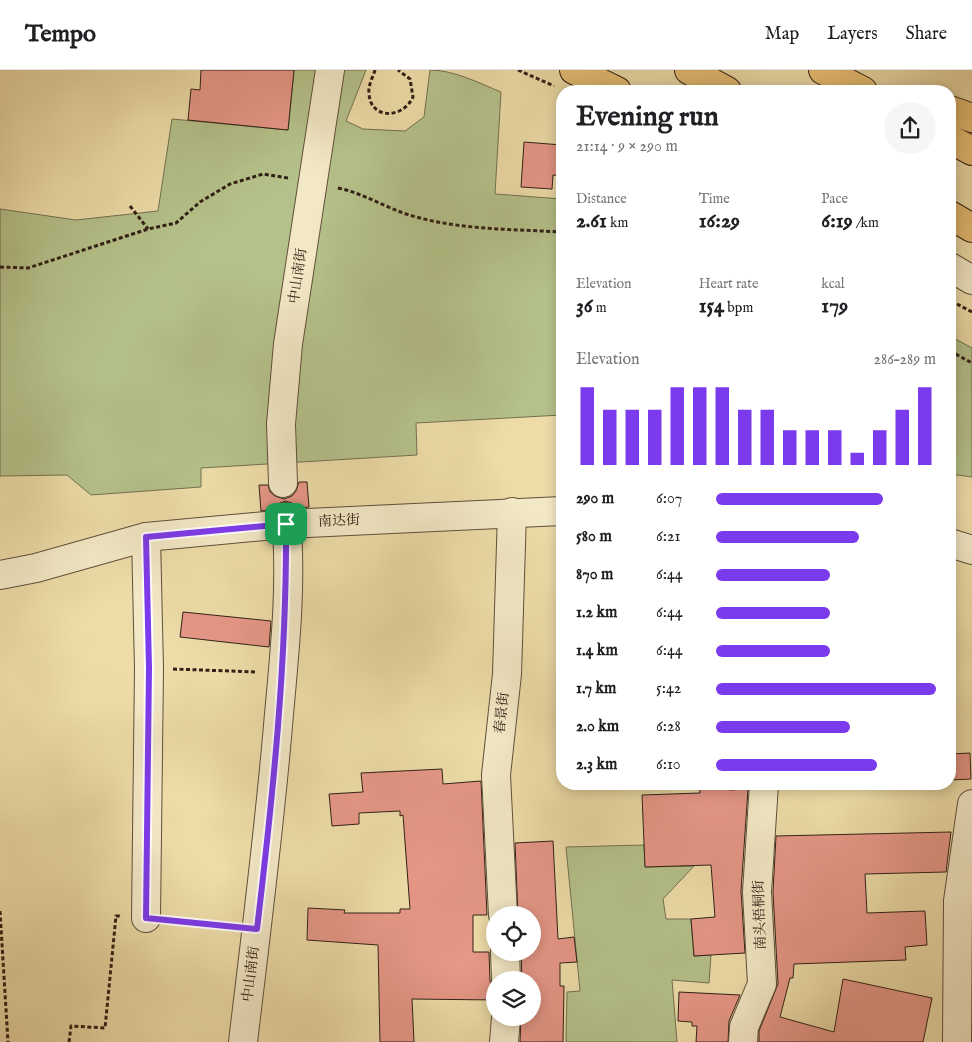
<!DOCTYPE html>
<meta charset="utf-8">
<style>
body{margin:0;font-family:"IM FELL English","Noto Serif SC",serif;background:#f6f6f6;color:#202124;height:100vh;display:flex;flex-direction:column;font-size:19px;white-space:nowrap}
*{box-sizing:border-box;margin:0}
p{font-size:16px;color:#757577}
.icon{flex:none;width:28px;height:28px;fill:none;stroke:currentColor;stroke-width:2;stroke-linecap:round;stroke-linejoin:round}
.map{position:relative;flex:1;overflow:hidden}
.details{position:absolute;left:556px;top:15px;width:400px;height:705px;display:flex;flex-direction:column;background:#fff;border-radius:20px;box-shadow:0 2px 12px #0003}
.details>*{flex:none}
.fabs{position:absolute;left:486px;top:836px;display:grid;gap:10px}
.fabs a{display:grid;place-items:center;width:55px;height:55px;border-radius:50%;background:#fff;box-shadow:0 2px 12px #0003;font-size:25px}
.pin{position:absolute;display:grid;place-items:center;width:42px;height:42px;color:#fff;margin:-21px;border-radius:10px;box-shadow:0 2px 8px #0006}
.round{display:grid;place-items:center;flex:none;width:52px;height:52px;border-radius:26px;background:#f6f6f6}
.overview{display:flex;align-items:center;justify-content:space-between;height:85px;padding:0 20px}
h1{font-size:28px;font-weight:800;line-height:38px}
.stats{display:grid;grid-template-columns:repeat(3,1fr);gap:8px;height:85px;padding:5px 20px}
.stats div{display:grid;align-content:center}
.stats b{font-size:21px;font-weight:800}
.stats small{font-size:14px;font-weight:400}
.stats p{font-size:14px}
.chart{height:140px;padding:10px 20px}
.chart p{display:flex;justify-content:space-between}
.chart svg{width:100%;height:90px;margin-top:5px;stroke:#7c3aed;stroke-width:6}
ul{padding:0 20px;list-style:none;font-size:16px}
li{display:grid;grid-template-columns:80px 60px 1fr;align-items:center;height:38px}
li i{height:12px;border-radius:6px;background:#7c3aed}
header{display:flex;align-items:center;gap:30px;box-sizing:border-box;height:70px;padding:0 25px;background:#fff;border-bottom:1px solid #e0e0e0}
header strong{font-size:24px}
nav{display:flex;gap:28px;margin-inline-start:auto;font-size:18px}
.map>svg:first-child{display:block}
.green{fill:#b5c18a;stroke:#737050}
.building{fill:#e69787;stroke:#312016}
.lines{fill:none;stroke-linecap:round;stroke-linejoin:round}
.minor-casing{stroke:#604f3a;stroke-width:30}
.major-casing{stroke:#312016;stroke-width:30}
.path{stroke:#312016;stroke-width:3;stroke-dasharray:4 2.5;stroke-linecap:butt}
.minor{stroke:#f3e8c6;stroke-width:28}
.major{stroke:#e6be74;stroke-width:28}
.route-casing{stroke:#fff;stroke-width:10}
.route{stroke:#7c3aed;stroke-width:6}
.labels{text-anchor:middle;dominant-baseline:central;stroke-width:4.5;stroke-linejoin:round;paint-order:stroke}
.street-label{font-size:14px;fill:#312016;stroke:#f3e8c6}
</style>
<header>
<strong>Tempo</strong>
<nav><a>Map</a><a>Layers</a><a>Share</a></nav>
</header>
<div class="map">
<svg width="972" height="972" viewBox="0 0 972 972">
<rect width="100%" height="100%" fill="#eddca8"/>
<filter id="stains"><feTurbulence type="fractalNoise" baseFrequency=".004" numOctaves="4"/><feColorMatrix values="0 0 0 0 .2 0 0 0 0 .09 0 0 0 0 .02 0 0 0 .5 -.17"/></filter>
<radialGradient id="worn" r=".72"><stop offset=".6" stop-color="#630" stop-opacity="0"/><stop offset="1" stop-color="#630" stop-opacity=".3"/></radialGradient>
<g class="green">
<path d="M294,0H366L346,51L363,59L405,61L424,47L430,0C454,0 479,13 501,22L495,124L562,129V345L416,353L417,385L201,398V417L91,425L67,405L0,406V139L76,150L158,141L172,49L288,60Z"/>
<path d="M950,266L972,278V407L950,404Z"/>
<path d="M644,775L645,797L694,796L663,829L666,849H691L694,886L711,885L709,913L672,910L677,972H566L567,922L580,921L566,777Z"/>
</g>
<g class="building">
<path d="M201,0H294L288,60L188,50L191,19L200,20Z"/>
<path d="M524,72L562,75V106L553,105L552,119L521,117Z"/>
<path d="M299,412H307L309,437L298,438L292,433L285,431L278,434L272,440L261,441L259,415H268L270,422L275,426L284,429L292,426L296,421Z"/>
<path d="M183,542L271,551L269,577L180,567Z"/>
<path d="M970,683L971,709L950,710V684Z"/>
<path d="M442,699L443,714L481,711L487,845H473V882H489L490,911L495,920V930L412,929L414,972H380L378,875L307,870L308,838L345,840L344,843H400V839H410L403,745L400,746V741L359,743V754L332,756L329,724L363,722L361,703Z"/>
<path d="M699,714H729V720L748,719L741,821L745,883L694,886L691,849L715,847L711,795L645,797L642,725L700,723Z"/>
<path d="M951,762L946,802L865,804L867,843L925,841L927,875L905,877L906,890L794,894L793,908H790L780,947L834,962L843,909L932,928L923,972H759V961L778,914L773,822L776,766Z"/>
<path d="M553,771L558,869L574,867L577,892L560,893V916H564L563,972H520L521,948H532V910H522L521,882H532V845H518L515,773Z"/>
<path d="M679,922L740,925L729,951L728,972H696L697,956H692V952L678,951Z"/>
</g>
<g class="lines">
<g class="minor-casing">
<g id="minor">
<path d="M950,197L972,210"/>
<path d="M283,413L281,354L288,274L330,0"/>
<path d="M950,473L972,480"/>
<path d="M0,505L36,498L146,467L286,454L562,441"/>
<path d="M503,845L496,705L507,604L512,442"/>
<path d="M146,848L149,599L146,467"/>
<path d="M505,882L506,910"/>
<path d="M243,972C256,863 270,754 279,644C285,579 292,512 286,447"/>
<path d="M504,972L506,948"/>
<path d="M743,972L744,957L762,914L757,822L764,714"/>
<path d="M957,972L958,831L972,734"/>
</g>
</g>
<g class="major-casing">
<g id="major">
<path d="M574,0L617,21"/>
<path d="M689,0L727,21"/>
<path d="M823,0L863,21"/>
<path d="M950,40L972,48"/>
<path d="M950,69L972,81"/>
<path d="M950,145L972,158"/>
</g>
</g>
<g class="path">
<path d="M375,0C373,7 368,15 369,23C370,50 403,49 413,27L410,9L398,0"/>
<path d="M518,0L554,16"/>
<path d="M338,118C362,123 383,136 406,144C456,160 510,159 562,162"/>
<path d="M130,136L148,159"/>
<path d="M0,197L28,198L148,159L176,153L200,132L230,114L263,104L288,108"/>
<path d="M957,234L972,242"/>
<path d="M950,281L972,293"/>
<path d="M173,599L257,602"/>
<path d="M0,841L8,972"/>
<path d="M170,850L231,857"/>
<path d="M69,972L71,956L105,958L116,846H122"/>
</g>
<use href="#minor" class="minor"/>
<use href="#major" class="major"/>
</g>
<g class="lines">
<g class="route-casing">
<path id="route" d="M286,454C287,590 273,725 257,859L146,848L149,598L146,467Z"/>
</g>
<use href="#route" class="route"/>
</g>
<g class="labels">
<g class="street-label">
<text transform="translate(298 206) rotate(-82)">中山南街</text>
<text transform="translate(339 451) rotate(-3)">南达街</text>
<text transform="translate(502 643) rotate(-84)">春景街</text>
<text transform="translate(760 845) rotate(-92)">南头梧桐街</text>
<text transform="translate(251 904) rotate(-83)">中山南街</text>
</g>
</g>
<rect width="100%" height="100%" filter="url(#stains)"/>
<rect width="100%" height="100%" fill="url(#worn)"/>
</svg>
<div class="fabs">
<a><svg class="icon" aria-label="locate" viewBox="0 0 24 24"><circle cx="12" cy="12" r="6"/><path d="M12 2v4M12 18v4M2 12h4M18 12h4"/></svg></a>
<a><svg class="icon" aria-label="layers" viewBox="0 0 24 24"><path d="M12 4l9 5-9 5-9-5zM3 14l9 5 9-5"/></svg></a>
</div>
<div class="pin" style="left:286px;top:454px;background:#1e9e55"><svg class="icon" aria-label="arrive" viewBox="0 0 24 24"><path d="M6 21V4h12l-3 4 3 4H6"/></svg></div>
<section class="details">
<div class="overview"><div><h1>Evening run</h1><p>21:14 · 9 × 290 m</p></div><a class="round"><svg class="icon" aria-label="share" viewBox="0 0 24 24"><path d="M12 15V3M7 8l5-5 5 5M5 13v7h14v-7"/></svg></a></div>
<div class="stats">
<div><p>Distance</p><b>2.61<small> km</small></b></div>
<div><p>Time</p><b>16:29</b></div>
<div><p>Pace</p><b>6:19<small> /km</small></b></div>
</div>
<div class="stats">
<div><p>Elevation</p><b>36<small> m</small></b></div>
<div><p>Heart rate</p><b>154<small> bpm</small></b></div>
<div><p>kcal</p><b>179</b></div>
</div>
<div class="chart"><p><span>Elevation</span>286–289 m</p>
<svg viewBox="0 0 160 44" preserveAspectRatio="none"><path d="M5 44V6M15 44V17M25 44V17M35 44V17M45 44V6M55 44V6M65 44V6M75 44V17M85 44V17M95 44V27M105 44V27M115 44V27M125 44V38M135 44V27M145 44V17M155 44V6"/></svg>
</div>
<ul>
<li><b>290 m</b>6:07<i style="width:76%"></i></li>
<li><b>580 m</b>6:21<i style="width:65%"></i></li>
<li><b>870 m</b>6:44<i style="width:52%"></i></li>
<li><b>1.2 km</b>6:44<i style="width:52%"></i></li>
<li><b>1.4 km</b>6:44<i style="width:52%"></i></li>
<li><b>1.7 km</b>5:42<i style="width:100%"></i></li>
<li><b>2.0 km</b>6:28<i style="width:61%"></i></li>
<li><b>2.3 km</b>6:10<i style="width:73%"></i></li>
</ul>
</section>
</div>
